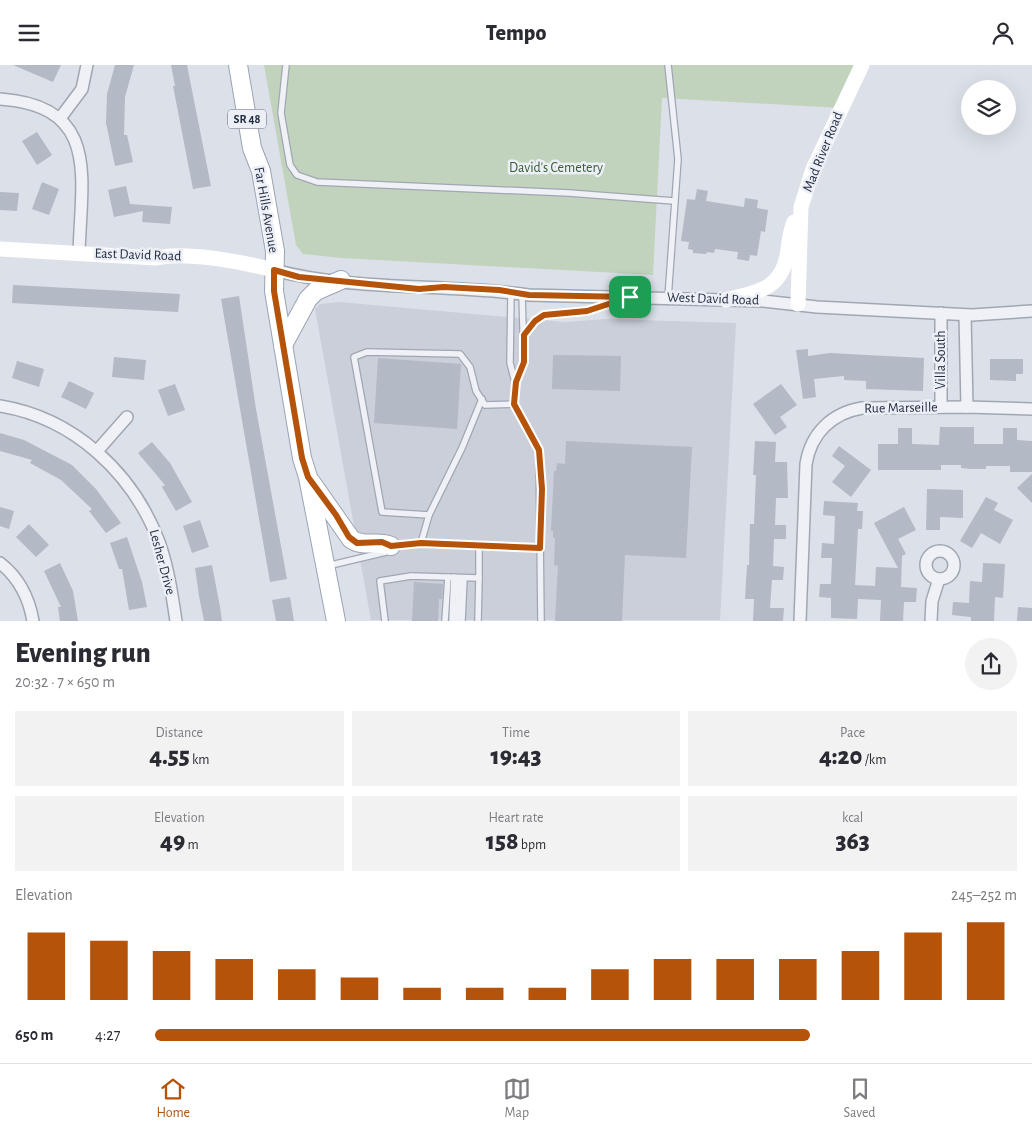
<!DOCTYPE html>
<meta charset="utf-8">
<style>
body{margin:0;font-family:"Alegreya Sans",sans-serif;background:#f2f2f3;color:#2b2b33;height:100vh;display:flex;flex-direction:column;font-size:19px;white-space:nowrap}
*{box-sizing:border-box;margin:0}
p{font-size:16px;color:#7c7c81}
.icon{flex:none;width:28px;height:28px;fill:none;stroke:currentColor;stroke-width:2;stroke-linecap:round;stroke-linejoin:round}
.map{position:relative;height:556px;overflow:hidden}
.details{display:flex;flex-direction:column;background:#fff;flex:1}
.details>*{flex:none}
.fabs{position:absolute;left:961px;top:15px;display:grid;gap:10px}
.fabs a{display:grid;place-items:center;width:55px;height:55px;border-radius:50%;background:#fff;box-shadow:0 5px 20px #0002;font-size:25px}
.pin{position:absolute;display:grid;place-items:center;width:42px;height:42px;color:#fff;margin:-21px;border-radius:10px;box-shadow:0 2px 8px #0006}
.round{display:grid;place-items:center;flex:none;width:52px;height:52px;border-radius:26px;background:#f2f2f3}
.head{display:flex;align-items:center;justify-content:space-between;height:85px;padding:0 15px}
h1{font-size:28px;font-weight:800;line-height:38px}
.figures{display:grid;grid-template-columns:repeat(3,1fr);gap:8px;height:85px;padding:5px 15px}
.figures div{display:grid;align-content:center;border-radius:0px;background:#f2f2f3;text-align:center}
.figures b{font-size:25px;font-weight:800}
.figures small{font-size:14px;font-weight:400}
.figures p{font-size:14px}
.chart{height:140px;padding:10px 15px}
.chart p{display:flex;justify-content:space-between}
.chart svg{width:100%;height:90px;margin-top:5px;stroke:#b45309;stroke-width:6}
ul{padding:0 15px;list-style:none;font-size:16px}
li{display:grid;grid-template-columns:80px 60px 1fr;align-items:center;height:38px}
li i{height:12px;border-radius:6px;background:#b45309}
header{display:flex;justify-content:space-between;align-items:center;height:65px;padding:0 15px;background:#fff;font-size:22px;font-weight:800}
.dock{display:flex;justify-content:space-around;align-items:center;height:70px;border-top:1px solid #e1e1e2;background:#fff;font-size:14px;color:#7c7c81}
.dock a{display:grid;justify-items:center;gap:2px}
.dock .current{color:#b45309}
.map>svg:first-child{display:block}
.built{fill:#cacfda}
.green{fill:#c1d3bc}
.building{fill:#b3b9c5}
.lines{fill:none;stroke-linecap:round;stroke-linejoin:round}
.lane-casing{stroke:#a1a7b2;stroke-width:8}
.street-casing{stroke:#a1a7b2;stroke-width:14}
.primary-casing{stroke:#9aa4b5;stroke-width:20}
.lane{stroke:#eff1f6;stroke-width:5.5}
.street{stroke:#eff1f6;stroke-width:11}
.secondary{stroke:#fff;stroke-width:15}
.primary{stroke:#fff;stroke-width:18}
.route-casing{stroke:#fff;stroke-width:10}
.route{stroke:#b45309;stroke-width:6}
.labels{text-anchor:middle;dominant-baseline:central;stroke-width:5;stroke-linejoin:round;paint-order:stroke}
.shield{fill:#eceff6;stroke:#606777;stroke-width:1}
.shield-label{font-size:12px;font-weight:bold;fill:#242d40}
.street-label{font-size:14px;fill:#242d40;stroke:#eceff6}
.park-label{font-size:14px;fill:#375d30;stroke:#eceff6}
</style>
<header><svg class="icon" aria-label="menu" viewBox="0 0 24 24"><path d="M4 6h16M4 12h16M4 18h16"/></svg>Tempo<svg class="icon" aria-label="person" viewBox="0 0 24 24"><circle cx="12" cy="8" r="4"/><path d="M4 21q1-7 8-7t8 7"/></svg></header>
<div class="map">
<svg width="1032" height="556" viewBox="0 0 1032 556">
<rect width="100%" height="100%" fill="#dce0e8"/>
<path class="built" d="M339,237L565,257L606,254L736,258L720,555H371L315,244L320,239Z"/>
<path class="green" d="M264,0H862L841,43L662,33L653,210L342,193L303,189L296,180Z"/>
<g class="building">
<path d="M13,0H61L53,17Z"/>
<path d="M115,0H134L125,32L124,70H127L133,97L115,101L106,58L107,29Z"/>
<path d="M171,0H187L211,121L193,124L173,21H175Z"/>
<path d="M37,67L52,90L37,100L22,76Z"/>
<path d="M42,117L59,124L49,150L32,144Z"/>
<path d="M126,121L130,139L172,142L170,159L142,157L143,146L114,152L108,125Z"/>
<path d="M697,124L708,126L706,136L744,142L745,133L758,135L757,143L768,145L765,167L761,166L757,191L750,190L749,196L737,194L738,187L715,184L714,188L707,187L706,189L693,188V185L688,184L689,177L681,176L687,134L695,135Z"/>
<path d="M0,127L19,128L17,146L0,145Z"/>
<path d="M13,220L180,229L178,247L12,238Z"/>
<path d="M239,231L256,344L287,514L270,517L221,234Z"/>
<path d="M808,284V291L830,288L924,293L923,326L866,324V316L844,315V311L814,314L816,332L803,334L796,285Z"/>
<path d="M553,290L621,291L620,326L552,324Z"/>
<path d="M114,292L146,295L144,315L112,312Z"/>
<path d="M378,293L461,299L457,364L374,358Z"/>
<path d="M990,294H1023V309H1016V316L990,315Z"/>
<path d="M17,296L44,304L39,322L12,313Z"/>
<path d="M69,316L94,328L86,344L61,332Z"/>
<path d="M175,319L185,345L168,351L158,325Z"/>
<path d="M781,319L797,340L780,352L787,362L775,370L753,339Z"/>
<path d="M940,362H974V379H1003V363H1017V375L1032,376V407H1010V401H986V404H971L961,403V400H941V405H878V379H898V363H912V379L939,380Z"/>
<path d="M0,368L24,375L72,400L96,424L121,458L106,468L89,446L92,444L61,415L30,398L32,395L0,386Z"/>
<path d="M566,376L692,382L686,493L625,490L622,556H555L558,501L554,500L555,473H553V466H551L554,406H556L557,398L565,399Z"/>
<path d="M755,376L776,377L775,397H787L788,433H776L775,460H786V474H774L773,501L784,502L783,515H772L770,543H784L783,556H753L754,534H745L747,500H749L750,459H754L756,410H753Z"/>
<path d="M152,377L170,398L192,437L176,446L162,422L165,420L138,388Z"/>
<path d="M839,381L871,405L851,432L832,417L845,401L832,391Z"/>
<path d="M1032,409V438L1017,423Z"/>
<path d="M927,424L963,425V453L940,452V465H926Z"/>
<path d="M986,432L998,438L994,445L1013,455L1000,479L981,468L972,483L960,476Z"/>
<path d="M824,436L858,438L857,446H863L862,464H858L855,520L875,521L876,502L898,503L874,458L904,442L916,465L898,474L906,489L902,491L901,522L917,523L916,537H904L903,556H880L881,535L858,534L857,554L831,553V533L819,532L820,519H831L832,493H821L822,478L834,479L835,451L823,450Z"/>
<path d="M0,442L14,446L9,464L0,461Z"/>
<path d="M200,455L209,482L192,488L183,461Z"/>
<path d="M29,459L49,480L36,492L16,472Z"/>
<path d="M127,472L142,517L147,542L129,545L122,504H119L110,478Z"/>
<path d="M60,498L73,526L78,556H60L58,542H61L44,506Z"/>
<path d="M983,498L1005,499L1003,533L995,532L994,556H971V552L952,550L953,537L969,538L970,516L982,517Z"/>
<path d="M212,500L220,542L222,556H204L199,531L195,503Z"/>
<path d="M414,517L443,519L442,534H439L438,556H412Z"/>
<path d="M290,532L294,556H276L272,535Z"/>
<path d="M1018,542L1032,543V556H1017Z"/>
</g>
<g class="lines">
<g class="lane-casing">
<g id="lane">
<path d="M286,0L281,48L290,100L297,110L317,117L569,128L674,136"/>
<path d="M668,0L678,94L668,233"/>
<path d="M511,227L510,298L515,317"/>
<path d="M522,229L524,297L516,317L514,339L539,385L541,556"/>
<path d="M524,270L535,256L544,250L587,246L619,236"/>
<path d="M429,450L462,383L482,334"/>
<path d="M421,478L429,450L382,447L354,292L367,287L460,289L470,302L476,326L485,340L514,339"/>
<path d="M327,501L386,487L391,481L421,478L540,483"/>
<path d="M385,556L380,516L411,511L479,513V480"/>
<path d="M445,556L448,512"/>
<path d="M452,556L454,512"/>
<path d="M457,556L459,513"/>
<path d="M462,556L464,513"/>
<path d="M478,556L479,513"/>
</g>
</g>
<g class="street-casing">
<g id="street">
<path d="M0,34C101,41 81,113 79,188"/>
<path d="M61,52L82,24L87,0"/>
<path d="M274,205C357,227 445,218 529,230L763,236L817,242L972,250L1032,246"/>
<path d="M965,250L967,342"/>
<path d="M0,341C74,353 133,408 159,477C168,502 172,529 176,556"/>
<path d="M941,342V248"/>
<path d="M97,386L127,352"/>
<circle cx="940" cy="500" r="14"/>
<path d="M0,498C18,512 29,533 33,556"/>
<path d="M800,556L806,399C811,368 832,348 862,343L967,342L1032,344"/>
<path d="M931,556L932,536L939,514"/>
</g>
</g>
<g class="primary-casing">
<g id="primary">
<path d="M238,0L252,83L261,106L275,186L274,226L302,393L308,412L336,556"/>
<path d="M283,280L308,234L316,226L341,215"/>
<path d="M311,417L351,474C363,483 378,475 391,481"/>
</g>
</g>
<use href="#lane" class="lane"/>
<use href="#street" class="street"/>
<g class="secondary">
<path d="M0,184L156,193C187,186 242,197 274,205"/>
<path d="M726,235C755,227 780,226 787,191C789,180 789,168 794,157"/>
<path d="M798,239L801,142L813,104L862,0"/>
</g>
<use href="#primary" class="primary"/>
</g>
<g class="lines">
<g class="route-casing">
<path id="route" d="M274,205L299,212L419,224L444,222L499,225L529,230L630,232L587,246L544,250L535,256L524,270V297L516,317L514,339L539,385L542,424L540,483L421,478L391,481L382,477L357,478L349,472L336,450L308,412L302,393L274,226Z"/>
</g>
<use href="#route" class="route"/>
</g>
<g class="labels">
<rect class="shield" x="228" y="44.5" width="38" height="19" rx="4"/>
<g class="shield-label">
<text x="247" y="54">SR 48</text>
</g>
<g class="street-label">
<text transform="translate(823 87) rotate(-68)">Mad River Road</text>
<text transform="translate(266 145) rotate(80)">Far Hills Avenue</text>
<text transform="translate(138 190) rotate(2)">East David Road</text>
<text transform="translate(713 234) rotate(2)">West David Road</text>
<text transform="translate(941 295) rotate(-90)">Villa South</text>
<text transform="translate(901 343) rotate(-1)">Rue Marseille</text>
<text transform="translate(162 497) rotate(75)">Lesher Drive</text>
</g>
<g class="park-label">
<text x="556" y="103">David's Cemetery</text>
</g>
</g>
</svg>
<div class="fabs">
<a><svg class="icon" aria-label="layers" viewBox="0 0 24 24"><path d="M12 4l9 5-9 5-9-5zM3 14l9 5 9-5"/></svg></a>
</div>
<div class="pin" style="left:630px;top:232px;background:#1e9e55"><svg class="icon" aria-label="arrive" viewBox="0 0 24 24"><path d="M6 21V4h12l-3 4 3 4H6"/></svg></div>
</div>
<section class="details">
<div class="head"><div><h1>Evening run</h1><p>20:32 · 7 × 650 m</p></div><a class="round"><svg class="icon" aria-label="share" viewBox="0 0 24 24"><path d="M12 15V3M7 8l5-5 5 5M5 13v7h14v-7"/></svg></a></div>
<div class="figures">
<div><p>Distance</p><b>4.55<small> km</small></b></div>
<div><p>Time</p><b>19:43</b></div>
<div><p>Pace</p><b>4:20<small> /km</small></b></div>
</div>
<div class="figures">
<div><p>Elevation</p><b>49<small> m</small></b></div>
<div><p>Heart rate</p><b>158<small> bpm</small></b></div>
<div><p>kcal</p><b>363</b></div>
</div>
<div class="chart"><p><span>Elevation</span>245–252 m</p>
<svg viewBox="0 0 160 44" preserveAspectRatio="none"><path d="M5 44V11M15 44V15M25 44V20M35 44V24M45 44V29M55 44V33M65 44V38M75 44V38M85 44V38M95 44V29M105 44V24M115 44V24M125 44V24M135 44V20M145 44V11M155 44V6"/></svg>
</div>
<ul>
<li><b>650 m</b>4:27<i style="width:76%"></i></li>
</ul>
</section>
<nav class="dock">
<a class="current"><svg class="icon" aria-label="home" viewBox="0 0 24 24"><path d="M3 11l9-7 9 7M6 9v11h12V9"/></svg>Home</a>
<a><svg class="icon" aria-label="map" viewBox="0 0 24 24"><path d="M3 6l6-2 6 2 6-2v14l-6 2-6-2-6 2zM9 4v14M15 6v14"/></svg>Map</a>
<a><svg class="icon" aria-label="saved" viewBox="0 0 24 24"><path d="M7 4h10v16l-5-4-5 4z"/></svg>Saved</a>
</nav>
